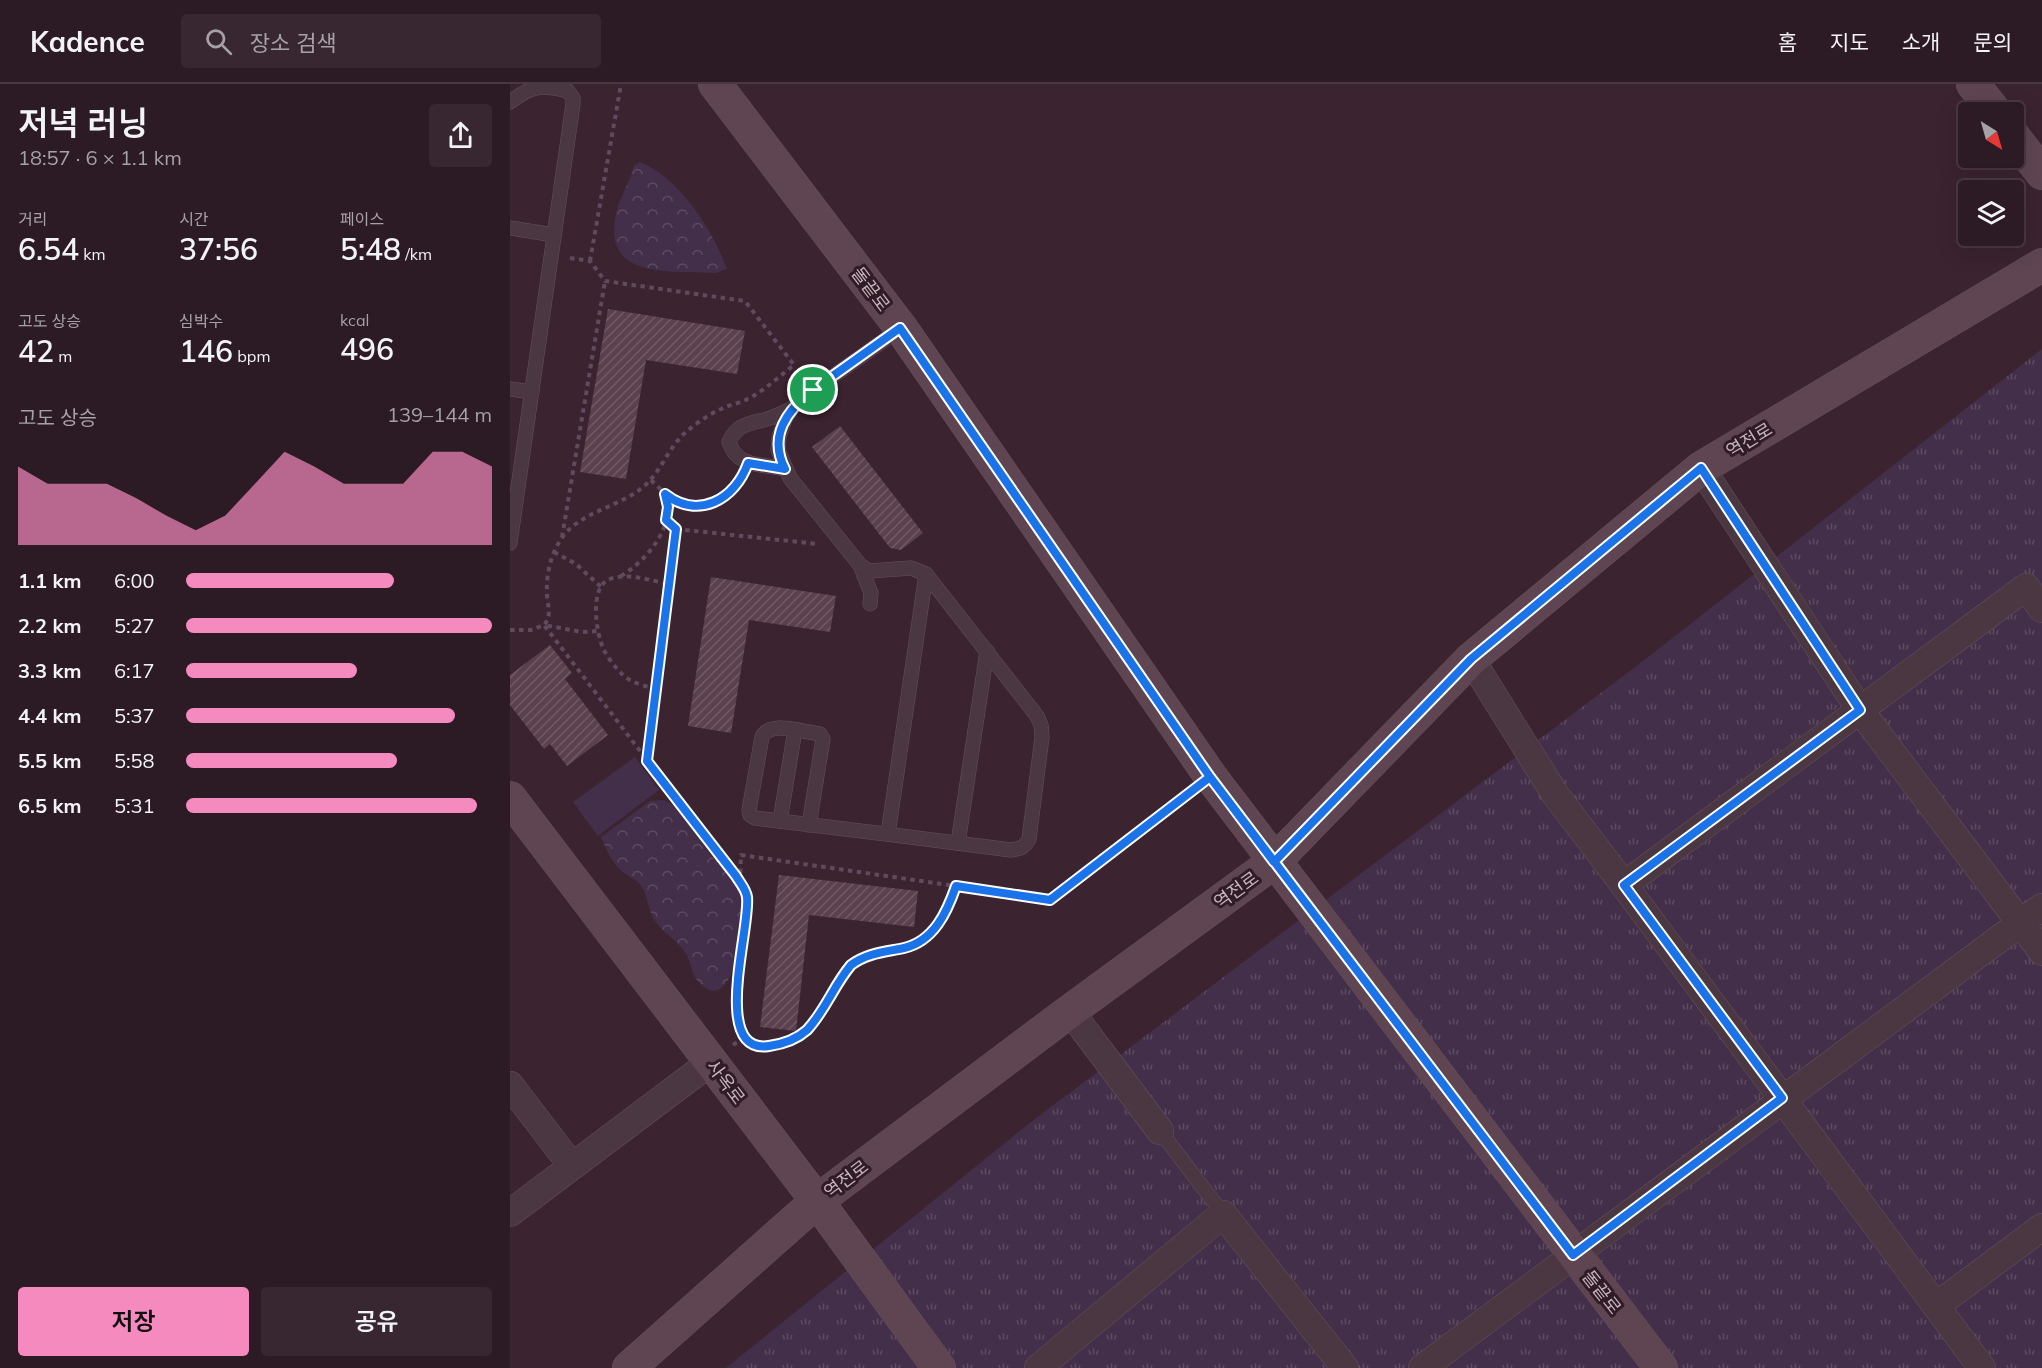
<!DOCTYPE html>
<html lang="ko">
<meta charset="utf-8">
<style>
body{margin:0;font-family:Mulish,"Noto Sans KR",sans-serif;background:#382731;color:#f1f3f6;height:100vh;display:flex;flex-direction:column;font-size:22px;white-space:nowrap}
*{box-sizing:border-box;margin:0}
p{font-size:20px;color:#a6a1a6}
.icon{flex:none;width:33px;height:33px;fill:none;stroke:currentColor;stroke-width:2;stroke-linecap:round;stroke-linejoin:round}
.map{position:relative;flex:1;overflow:hidden}
.side{display:flex;flex-direction:column;background:#2c1a24;width:510px}
.side>*{flex:none}
.needle{width:39px;rotate:143deg}
.fabs{position:absolute;left:1448px;top:18px;display:grid;gap:12px}
.fabs a{display:grid;place-items:center;width:66px;height:66px;border-radius:6px;background:#2c1a24;box-shadow:0 6px 24px #0002,0 0 0 2px #483841;font-size:30px}
.pin{position:absolute;display:grid;place-items:center;width:51px;height:51px;color:#fff;margin:-26px;border:3px solid #fff;border-radius:50%;box-shadow:0 2px 6px #0007}
.round{display:grid;place-items:center;flex:none;width:63px;height:63px;border-radius:6px;background:#382731}
.summary{display:flex;align-items:center;justify-content:space-between;height:102px;padding:0 18px}
h1{font-size:33px;font-weight:600;line-height:45px}
.metrics{display:grid;grid-template-columns:repeat(3,1fr);gap:9px;height:102px;padding:6px 18px}
.metrics div{display:grid;align-content:center}
.metrics b{font-size:30px;font-weight:600}
.metrics small{font-size:16px;font-weight:400}
.metrics p{font-size:16px}
.chart{height:168px;padding:12px 18px}
.chart p{display:flex;justify-content:space-between}
.chart svg{width:100%;height:108px;margin-top:6px;fill:#f48abd;opacity:.7}
.cta{display:flex;gap:12px;margin-top:auto;padding:12px 18px}
.cta a{flex:1;height:69px;border-radius:6px;background:#f48abd;color:#111;font-size:24px;font-weight:600;line-height:69px;text-align:center}
.cta a+a{background:#382731;color:#f1f3f6}
ul{padding:0 18px;list-style:none;font-size:20px}
li{display:grid;grid-template-columns:96px 72px 1fr;align-items:center;height:45px}
li i{height:15px;border-radius:8px;background:#f48abd}
header{display:flex;align-items:center;gap:36px;box-sizing:border-box;height:84px;padding:0 30px;background:#2c1a24;border-bottom:2px solid #483841}
header strong{font-size:28px}
nav{display:flex;gap:33px;margin-inline-start:auto;font-size:21px}
.search{width:420px;height:54px;background:#382731;display:flex;align-items:center;gap:15px;box-sizing:border-box;padding:0 21px;border-radius:6px;color:#a6a1a6;font-size:22px}
main{display:flex;flex:1;min-height:0}
.map>svg:first-child{display:block}
.grass{fill:url(#grass-tufts)}
.forest{fill:url(#forest-crowns)}
.pitch{fill:#432f49}
.building{fill:url(#building-hatch)}
.lines{fill:none;stroke-linecap:round;stroke-linejoin:round}
.lane-casing{stroke:#66525c;stroke-width:15}
.street-casing{stroke:#66525c;stroke-width:28}
.secondary-casing{stroke:#66525c;stroke-width:34}
.path{stroke:#604a5e;stroke-width:4;stroke-dasharray:4.5 4.5;stroke-linecap:butt}
.lane{stroke:#4b3741;stroke-width:14}
.street{stroke:#4b3741;stroke-width:27}
.secondary{stroke:#5e4551;stroke-width:33}
.route-casing{stroke:#fff;stroke-width:12}
.route{stroke:#1a73e8;stroke-width:8}
.labels{text-anchor:middle;dominant-baseline:central;stroke-width:6;stroke-linejoin:round;paint-order:stroke}
.street-label{font-size:18px;fill:#c7b3bc;stroke:#301c26}
</style>
<header>
<strong>Kadence</strong>
<div class="search"><svg class="icon" aria-label="search" viewBox="0 0 24 24"><circle cx="10" cy="10" r="6"/><path d="M15 15l6 6"/></svg>장소 검색</div>
<nav><a>홈</a><a>지도</a><a>소개</a><a>문의</a></nav>
</header>
<main>
<section class="side">
<div class="summary"><div><h1>저녁 러닝</h1><p>18:57 · 6 × 1.1 km</p></div><a class="round"><svg class="icon" aria-label="share" viewBox="0 0 24 24"><path d="M12 15V3M7 8l5-5 5 5M5 13v7h14v-7"/></svg></a></div>
<div class="metrics">
<div><p>거리</p><b>6.54<small> km</small></b></div>
<div><p>시간</p><b>37:56</b></div>
<div><p>페이스</p><b>5:48<small> /km</small></b></div>
</div>
<div class="metrics">
<div><p>고도 상승</p><b>42<small> m</small></b></div>
<div><p>심박수</p><b>146<small> bpm</small></b></div>
<div><p>kcal</p><b>496</b></div>
</div>
<div class="chart"><p><span>고도 상승</span>139–144 m</p>
<svg viewBox="0 0 160 44" preserveAspectRatio="none"><path d="M0 44V12L10 19L20 19L30 19L40 25L50 32L60 38L70 32L80 19L90 6L100 12L110 19L120 19L130 19L140 6L150 6L160 12V44z"/></svg>
</div>
<ul>
<li><b>1.1 km</b>6:00<i style="width:68%"></i></li>
<li><b>2.2 km</b>5:27<i style="width:100%"></i></li>
<li><b>3.3 km</b>6:17<i style="width:56%"></i></li>
<li><b>4.4 km</b>5:37<i style="width:88%"></i></li>
<li><b>5.5 km</b>5:58<i style="width:69%"></i></li>
<li><b>6.5 km</b>5:31<i style="width:95%"></i></li>
</ul>
<div class="cta"><a>저장</a><a>공유</a></div>
</section>
<div class="map">
<svg width="1532" height="1284" viewBox="0 0 1532 1284">
<defs>
<pattern id="grass-tufts" width="24" height="20" patternUnits="userSpaceOnUse" patternTransform="scale(1.5)"><rect width="24" height="20" fill="#432f49"/><path d="M3 7l-1-3M5 7V3M7 7l1-3M15 17l-1-3M17 17v-4M19 17l1-3" fill="none" stroke="#5d4b61"/></pattern>
<pattern id="forest-crowns" width="20" height="18" patternUnits="userSpaceOnUse" patternTransform="scale(1.5)"><rect width="20" height="18" fill="#432f49"/><path d="M2 6a3 3 0 1 1 6 0M12 15a3 3 0 1 1 6 0" fill="none" stroke="#5d4b61"/></pattern>
<pattern id="building-hatch" width="6" height="6" patternUnits="userSpaceOnUse" patternTransform="scale(1.5)"><rect width="6" height="6" fill="#5b404e"/><path d="M-1 1l2-2M0 6l6-6M5 7l2-2" fill="none" stroke="#715966"/></pattern>
</defs>
<rect width="100%" height="100%" fill="#3b2330"/>
<path class="grass" d="M1532,265V1284H216L521,1038L1128,581Z"/>
<g class="forest">
<path d="M130,78C170,94 203,147 217,185L206,189C160,186 89,197 107,126C111,111 120,98 124,82Z"/>
<path d="M153,716C158,719 165,721 169,725C182,737 189,757 200,770C211,783 227,790 232,808C237,825 228,927 194,903C180,893 183,879 175,868C167,855 151,848 144,835C138,825 138,814 133,805C128,795 120,794 113,788C102,779 96,765 91,753L140,717Z"/>
</g>
<path class="pitch" d="M125,673L149,706L88,752L63,718Z"/>
<g class="building">
<path d="M98,225L235,247L227,290L136,276L116,395L70,388Z"/>
<path d="M330,342L413,449L391,466L380,464L302,363Z"/>
<path d="M201,493L326,512L320,548L239,536L221,649L178,642Z"/>
<path d="M40,561L62,589L55,595L98,651L57,682L40,660L34,665L0,621V591Z"/>
<path d="M269,791L408,807L404,843L299,831L286,947L250,943Z"/>
</g>
<g class="lines">
<g class="lane-casing">
<g id="lane">
<path d="M0,18C21,2 31,0 58,7L63,14V20L0,459"/>
<path d="M0,144L44,151"/>
<path d="M0,305L22,308"/>
<path d="M275,385C251,379 228,385 219,358C226,343 234,341 249,337C260,335 271,330 281,325"/>
<path d="M360,520L361,509L350,481L280,394L268,366L269,353L275,335L282,324L298,310L391,244"/>
<path d="M270,737L285,646"/>
<path d="M299,741L313,655L310,650L304,649C289,647 260,637 252,653L239,726L240,731L245,734C330,744 416,755 501,766C510,765 515,763 519,755L532,653L531,641L527,632L416,490L401,484L359,487L350,481"/>
<path d="M378,750L416,490"/>
<path d="M448,759L477,567"/>
<path d="M650,1047L713,1130"/>
</g>
</g>
<g class="street-casing">
<g id="street">
<path d="M1191,384L1350,626L1532,868"/>
<path d="M1532,525L1516,503L1114,801L1426,1222L1532,1143"/>
<path d="M961,575L1045,710L1114,801"/>
<path d="M560,927L650,1047"/>
<path d="M0,1001L62,1082"/>
<path d="M0,1129L201,978"/>
<path d="M1426,1222L1472,1284"/>
<path d="M528,1284L713,1130L835,1284"/>
<path d="M912,1284L1532,823"/>
</g>
</g>
<g class="secondary-casing">
<g id="secondary">
<path d="M205,0L391,244L701,693L1151,1284"/>
<path d="M1463,0L1485,28"/>
<path d="M1503,52L1532,89"/>
<path d="M0,714L307,1117L429,1284"/>
<path d="M119,1284L307,1117L560,927L764,778L961,575L1191,384L1532,181"/>
</g>
</g>
<g class="path">
<path d="M60,174L80,177L95,197L235,217L284,281C271,291 258,303 245,311C234,318 222,320 211,325C199,330 187,339 177,347C158,363 151,389 132,404C108,423 74,427 54,451C41,468 36,489 37,511C38,523 42,532 34,541L72,548L88,547"/>
<path d="M80,177L111,0"/>
<path d="M141,396C170,426 202,433 230,396"/>
<path d="M156,436L166,445"/>
<path d="M52,453L95,197"/>
<path d="M44,468L66,480L91,503"/>
<path d="M111,492C136,477 167,442 155,410"/>
<path d="M0,546H21L34,541L233,802L237,811V829L226,924C227,937 232,957 246,962C253,965 262,962 268,960C315,946 311,909 341,881C350,873 362,870 374,868C386,866 398,864 410,859C429,849 440,821 446,802L540,816L679,710"/>
<path d="M146,605C135,602 121,599 112,590C105,583 97,573 93,564C86,548 79,502 100,495C117,488 142,497 159,500"/>
<path d="M137,677L166,445L308,460"/>
<path d="M230,798L231,771L446,802"/>
<path d="M223,961L235,952"/>
</g>
<use href="#lane" class="lane"/>
<use href="#street" class="street"/>
<use href="#secondary" class="secondary"/>
</g>
<g class="lines">
<g class="route-casing">
<path id="route" d="M303,306C277,326 258,352 275,385L238,379C225,416 188,436 155,410L158,423L156,436L166,445L137,677L226,792C230,799 236,805 237,813C241,843 200,971 259,962C273,960 287,955 297,946C315,927 324,901 341,881C357,869 375,868 394,864C424,857 437,828 446,802L540,816L700,693L1063,1171L1272,1014L1114,801L1350,626L1191,384L961,575L764,778L700,693L390,244L303,306"/>
</g>
<use href="#route" class="route"/>
</g>
<g class="labels">
<g class="street-label">
<text transform="translate(361 205) rotate(53)">돌끝로</text>
<text transform="translate(1239 356) rotate(-31)">역전로</text>
<text transform="translate(726 806) rotate(-36)">역전로</text>
<text transform="translate(216 998) rotate(53)">사옥로</text>
<text transform="translate(336 1095) rotate(-37)">역전로</text>
<text transform="translate(1092 1208) rotate(52)">돌끝로</text>
</g>
</g>
</svg>
<div class="fabs">
<a><svg class="needle" viewBox="-14 -14 28 28"><path d="M0-13l5 13h-10z" fill="#e53935"/><path d="M0 13l5-13h-10z" fill="#a6a1a6"/></svg></a>
<a><svg class="icon" aria-label="layers" viewBox="0 0 24 24"><path d="M12 4l9 5-9 5-9-5zM3 14l9 5 9-5"/></svg></a>
</div>
<div class="pin" style="left:303px;top:306px;background:#1e9e55"><svg class="icon" aria-label="arrive" viewBox="0 0 24 24"><path d="M6 21V4h12l-3 4 3 4H6"/></svg></div>
</div>
</main>
